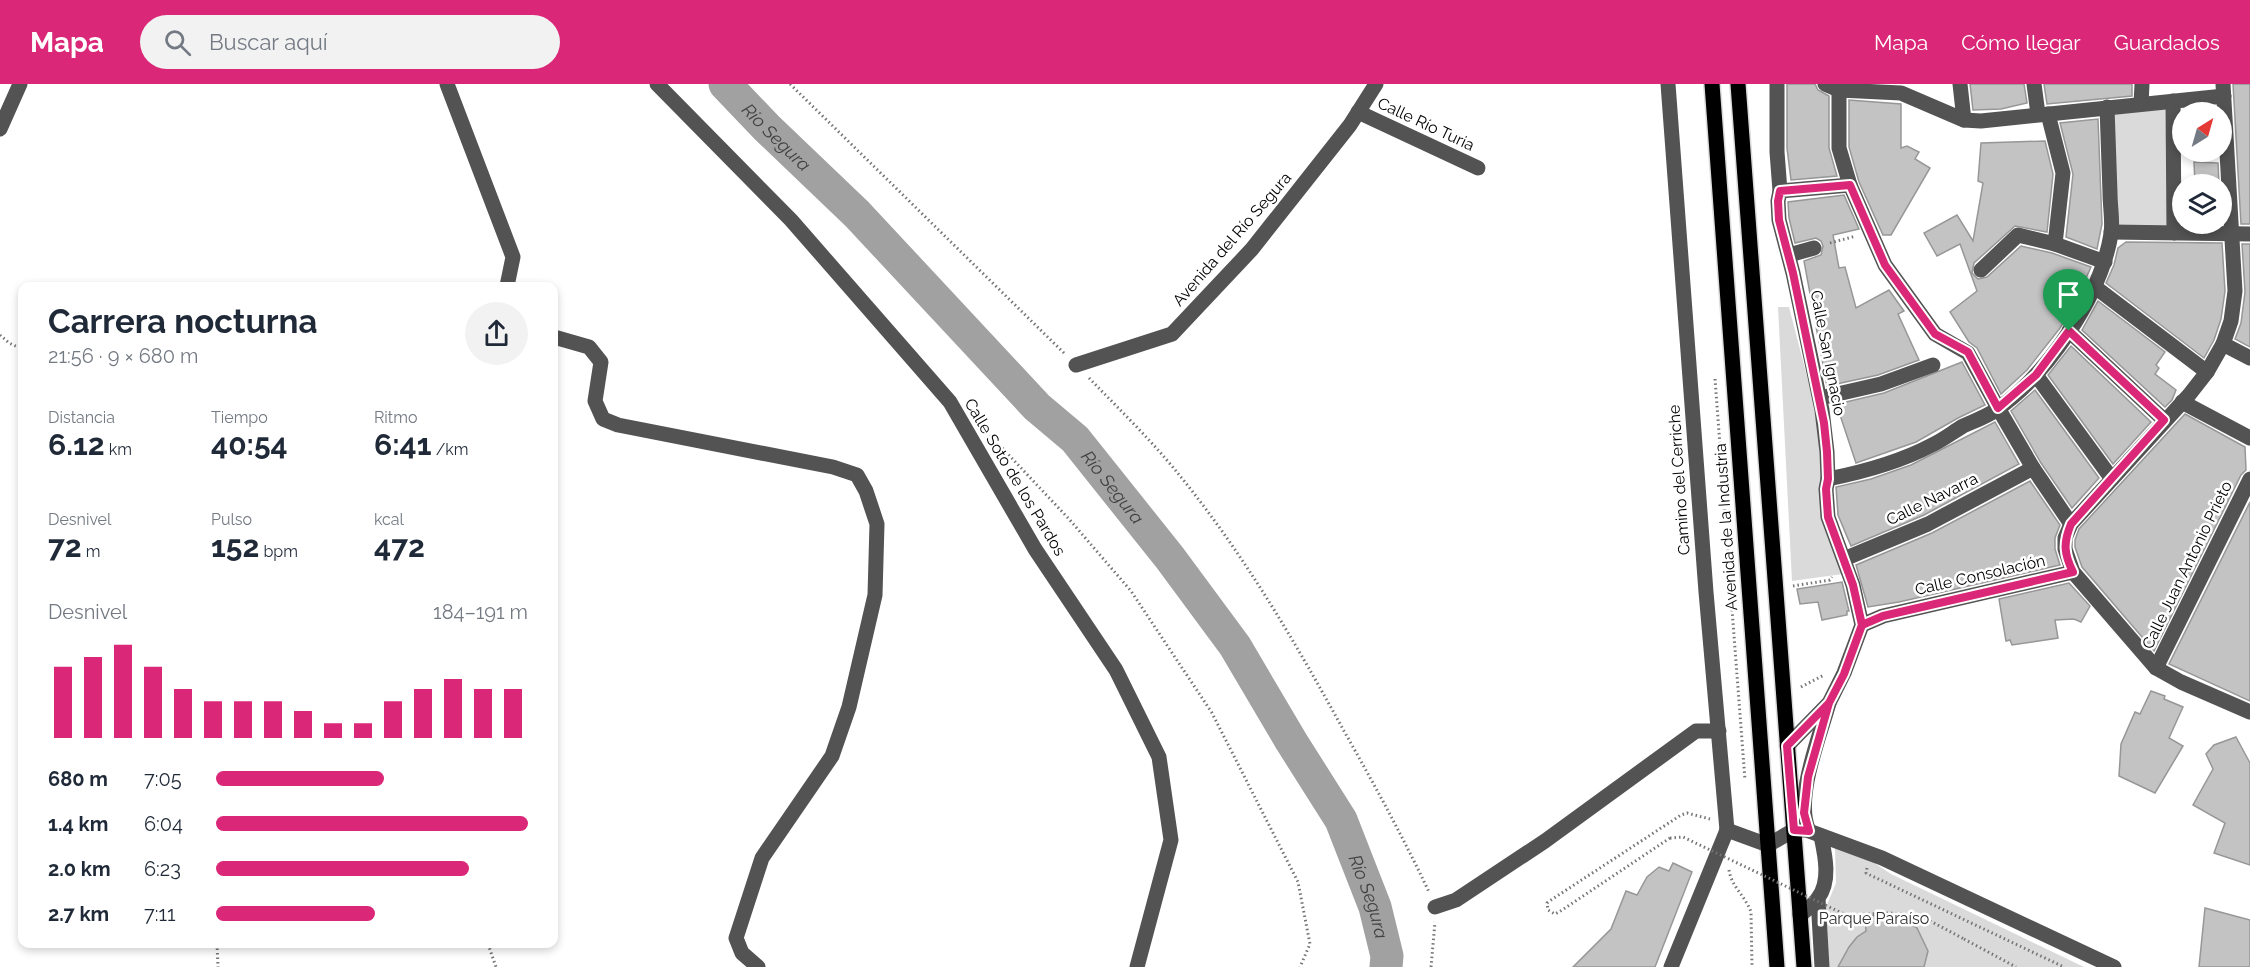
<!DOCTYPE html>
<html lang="es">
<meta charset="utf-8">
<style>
body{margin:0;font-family:Raleway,sans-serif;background:#f2f2f3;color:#1f2937;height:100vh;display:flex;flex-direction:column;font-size:22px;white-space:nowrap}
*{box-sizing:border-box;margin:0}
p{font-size:20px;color:#747a83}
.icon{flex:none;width:33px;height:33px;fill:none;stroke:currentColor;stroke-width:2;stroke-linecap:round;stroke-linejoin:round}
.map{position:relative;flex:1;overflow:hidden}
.sheet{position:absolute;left:18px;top:198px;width:540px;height:666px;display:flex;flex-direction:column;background:#fff;border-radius:12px;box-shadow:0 3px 9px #0003}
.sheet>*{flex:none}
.needle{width:39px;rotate:37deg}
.fabs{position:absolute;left:2172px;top:18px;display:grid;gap:12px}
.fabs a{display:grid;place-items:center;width:60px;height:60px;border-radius:50%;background:#fff;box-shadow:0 3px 9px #0003;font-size:30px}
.pin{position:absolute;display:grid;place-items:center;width:51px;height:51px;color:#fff;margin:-62px -26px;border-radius:50% 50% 50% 0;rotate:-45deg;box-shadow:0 0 6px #0007}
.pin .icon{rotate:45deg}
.round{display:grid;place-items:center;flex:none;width:63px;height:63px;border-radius:32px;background:#f2f2f3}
.summary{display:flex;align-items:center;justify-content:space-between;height:102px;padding:0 30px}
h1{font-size:33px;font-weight:700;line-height:45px}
.stats{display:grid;grid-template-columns:repeat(3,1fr);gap:9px;height:102px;padding:6px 30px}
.stats div{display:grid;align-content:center}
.stats b{font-size:30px;font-weight:700}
.stats small{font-size:16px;font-weight:400}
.stats p{font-size:16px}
.chart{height:168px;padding:12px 30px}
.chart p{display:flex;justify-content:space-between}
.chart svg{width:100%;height:108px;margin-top:6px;stroke:#db2777;stroke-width:6}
ul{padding:0 30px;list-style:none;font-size:20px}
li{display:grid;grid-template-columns:96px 72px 1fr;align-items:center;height:45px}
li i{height:15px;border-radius:8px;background:#db2777}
header{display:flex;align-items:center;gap:36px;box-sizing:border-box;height:84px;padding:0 30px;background:#db2777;color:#fff}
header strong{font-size:28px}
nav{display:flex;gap:33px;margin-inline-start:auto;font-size:21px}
.search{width:420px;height:54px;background:#f2f2f3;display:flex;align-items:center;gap:15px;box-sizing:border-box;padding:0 21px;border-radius:33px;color:#747a83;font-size:22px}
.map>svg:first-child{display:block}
.green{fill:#dadada}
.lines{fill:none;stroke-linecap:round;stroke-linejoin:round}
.river{stroke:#a1a1a1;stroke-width:33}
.building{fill:#c3c3c3;stroke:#979797;stroke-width:1.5}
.major-casing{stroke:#dbdbdb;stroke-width:18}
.path{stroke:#757575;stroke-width:3;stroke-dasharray:1.5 3;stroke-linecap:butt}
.minor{stroke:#535353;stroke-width:15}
.major{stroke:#000;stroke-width:15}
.path-bridge{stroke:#757575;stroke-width:3;stroke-dasharray:1.5 3;stroke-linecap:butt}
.route-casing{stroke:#fff;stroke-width:12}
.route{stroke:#db2777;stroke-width:8}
.labels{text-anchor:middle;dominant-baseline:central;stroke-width:5;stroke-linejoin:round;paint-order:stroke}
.street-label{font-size:16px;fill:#000;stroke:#fff}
.park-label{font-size:16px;fill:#313131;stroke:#fff}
.water-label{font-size:18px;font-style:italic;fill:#424242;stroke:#fff}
</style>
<header>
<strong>Mapa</strong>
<div class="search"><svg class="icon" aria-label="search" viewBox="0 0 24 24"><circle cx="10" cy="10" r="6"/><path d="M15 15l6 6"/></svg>Buscar aquí</div>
<nav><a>Mapa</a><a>Cómo llegar</a><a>Guardados</a></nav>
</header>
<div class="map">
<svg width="2250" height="883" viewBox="0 0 2250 883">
<rect width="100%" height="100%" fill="#fff"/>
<g class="green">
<path d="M2173,17L2174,149L2111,148L2107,23Z"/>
<path d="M1778,223H1789L1817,331L1843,490L1792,497Z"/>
<path d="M1835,764L1867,774L1891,790L2084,883H1828L1824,828L1836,799Z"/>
</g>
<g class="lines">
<path class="river" id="s1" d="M725,0L767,44L857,130L1037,323L1075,355L1170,474L1235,562L1291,657L1341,736L1375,823L1387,872L1386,883"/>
</g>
<g class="building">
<path d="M1787,0H1815L1818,6L1829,12V64L1837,92L1791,96L1787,64Z"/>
<path d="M1970,0H2024L2027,19L2001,25L1973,26Z"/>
<path d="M2044,0H2132V12L2047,20Z"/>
<path d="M2233,0H2250V140H2241Z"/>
<path d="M1849,16L1901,20V64L1907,62L1919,68L1915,75L1930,84L1891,151H1883L1859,98L1849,63Z"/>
<path d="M2098,35L2102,140L2097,165L2066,153L2073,90L2060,39Z"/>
<path d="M2045,57L2053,90L2047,148L2015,142L1974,179L1972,189L1978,195L1987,193L2021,162L2052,169L2091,183L2075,219L2060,244L2027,286L2001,310L1977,264L1969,258L1950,228L1977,207L1960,160L1937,172L1924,149L1957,131L1973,157L1983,99L1978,97L1981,59Z"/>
<path d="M2194,78L2218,79L2219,100H2195Z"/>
<path d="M1844,111L1859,145L1833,151L1839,184L1845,183L1856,224L1889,206L1904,227L1898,230L1919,276L1878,291L1827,302L1804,177L1821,171L1823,162L1821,157L1816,154L1795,159L1789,134L1788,118Z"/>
<path d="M2126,158L2222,159L2225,207L2221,235L2214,256L2204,274L2106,199L2114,181L2118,164Z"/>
<path d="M2242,160H2250V263L2235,255L2241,239L2245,208Z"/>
<path d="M2098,217L2165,268L2156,281L2159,284L2155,290L2176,306L2172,316L2165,323L2082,246Z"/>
<path d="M2071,262L2151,338L2113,380L2048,291Z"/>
<path d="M1962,278L1985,321L1958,334L1916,358L1856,379L1839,328L1835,329L1833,321L1884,309Z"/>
<path d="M2035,306L2099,394L2072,424L2041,379L2011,327Z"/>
<path d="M2185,330L2245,363L2246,386L2241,391L2154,567L2082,483L2075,463V456L2079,445Z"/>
<path d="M1995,338L2019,380L1924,431L1851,462L1838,431L1836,403L1871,395L1911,381Z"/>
<path d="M2030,397L2060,441L2055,454V465L2060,481L1899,518L1868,523L1856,481L1932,449Z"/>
<path d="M2250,418V617L2169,580Z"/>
<path d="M1842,498L1849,527H1847V531L1822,536L1818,518L1800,520L1797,505Z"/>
<path d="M2069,499L2090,522L2081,538L2074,535L2055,536L2058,554L2012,561L2010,556L2006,557L1999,515Z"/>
<path d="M2151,607L2165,612L2164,615L2183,623L2169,654L2183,662L2155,709L2119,692L2121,660L2135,628L2140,630Z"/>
<path d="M2236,653L2250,679V781L2214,769L2225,739L2193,721L2213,685L2206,670L2214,661Z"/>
<path d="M1673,779L1692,788L1655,883H1573L1611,845L1626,807L1637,811L1647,793L1659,783L1669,787Z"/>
<path d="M2205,824L2250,836V883H2199Z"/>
<path d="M1886,831L1897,832L1917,844L1928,867L1924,883H1838L1849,863L1857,853L1866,847L1865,832Z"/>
</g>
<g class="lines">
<g class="major-casing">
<g id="major">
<path d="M1712,0L1777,883"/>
<path d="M1738,0L1804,883"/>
</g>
</g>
<g class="path">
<path d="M790,0L1065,270"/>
<path d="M1830,159L1856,152"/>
<path d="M0,251L9,259L22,265"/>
<path d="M1089,294C1118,324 1149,354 1176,387C1242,467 1294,556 1344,647C1374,700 1403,753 1429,808"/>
<path d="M1715,295L1728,468"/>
<path d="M990,351L1069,435L1131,507L1212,629L1298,798L1310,860L1300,883"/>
<path d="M1730,499L1745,696"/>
<path d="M1793,502L1830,496L1832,493"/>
<path d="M1801,603L1824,591"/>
<path d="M1670,754L1559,828L1555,830L1548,826L1547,819L1551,816L1681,731L1687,729L1710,735"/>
<path d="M1867,784L1866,789L1870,791L2064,883"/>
<path d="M1729,786C1731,802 1746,813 1751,828L1752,883"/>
<path d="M1846,831L1854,837L1865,836"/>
<path d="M1964,855L2016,883"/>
<path d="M217,860L218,883"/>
<path d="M488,860L496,883"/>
<path d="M1431,883L1435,838"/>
</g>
<g class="minor">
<path d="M447,0L513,173L507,202"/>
<path d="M657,0L791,136L950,318L1035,465L1116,586L1159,673L1171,756L1137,883"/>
<path d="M1668,0L1706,508L1727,746"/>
<path d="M1777,0V68L1780,107L1778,117L1779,136L1793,189L1822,326L1827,368L1828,395L1826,405L1828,433L1853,501L1862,541"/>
<path d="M1825,0L1839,6L1901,9L1964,36L1981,37L2224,12"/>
<path d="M1960,0L1964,36"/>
<path d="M2034,0L2038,30"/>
<path d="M2223,0L2235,207L2231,237L2223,260L2207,288L2189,311L2071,440L2065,454V465L2073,488L2156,584L2181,598L2250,628"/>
<path d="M1839,6V64L1850,101L1885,181L1935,250L1968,269L1998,324L2033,384L2071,440"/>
<path d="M2173,17L2174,149"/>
<path d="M2141,20L2142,0"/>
<path d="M1358,28L1478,84"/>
<path d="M2048,30L2063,89L2055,160"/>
<path d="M0,45L20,0"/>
<path d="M1780,107L1850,101"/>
<path d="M2111,148L2250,150"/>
<path d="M1789,171L1814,164"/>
<path d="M1981,186L2018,151L2055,160L2105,178"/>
<path d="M2095,203L2207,288"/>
<path d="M2069,247L2164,336"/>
<path d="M554,253L589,263L601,278L595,317L603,335L618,341L833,383L857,391L866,407L877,440L875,511L849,623L832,672L762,774L736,854L742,869L758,883"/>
<path d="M2223,260L2250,274"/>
<path d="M1076,281L1172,250L1252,165L1350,41L1376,0"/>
<path d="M2036,291L2112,395"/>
<path d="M1820,314L1881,300L1933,281"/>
<path d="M2182,318L2250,354"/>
<path d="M1828,395C1863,388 1900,378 1932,361C1943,356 1953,348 1963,342C1974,337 1986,333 1996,326C2047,291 2101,212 2111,150C2113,137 2110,123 2110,109C2109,81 2108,52 2107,23"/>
<path d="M1844,475L1928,440L2033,384"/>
<path d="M2156,584L2250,395"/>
<path d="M1829,619C1820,652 1794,715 1809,747L1882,774L2114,883"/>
<path d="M1787,662L1829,619L1844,589L1862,541L1883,532L2073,488"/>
<path d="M1727,746L1768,761L1794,746H1805"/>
<path d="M1818,815L1822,883"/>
<path d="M1435,823L1456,816L1545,757L1696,647H1719"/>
<path d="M1800,831C1806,826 1814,821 1818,814C1831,797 1825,771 1821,752"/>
<path d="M1671,883L1727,746"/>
</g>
<use href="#major" class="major"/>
<path class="path-bridge" d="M1670,754L1683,753L1846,831L1890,829L1921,832L1964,855"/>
</g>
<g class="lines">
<g class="route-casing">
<path id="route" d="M2069,247L2036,291L1998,324L1968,268L1935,250L1885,181L1850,101L1780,107L1778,117L1779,136L1793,189L1824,339L1827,368L1828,395L1826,405L1828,433L1853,501L1862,541L1844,590L1829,619L1787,662L1794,746L1809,747L1804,729L1808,693L1829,619L1844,590L1862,541L1883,532L2073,488C2064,470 2063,459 2071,440L2164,336L2069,247"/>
</g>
<use href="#route" class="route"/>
</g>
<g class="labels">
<g class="street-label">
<text transform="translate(1426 40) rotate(25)">Calle Río Turia</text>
<text transform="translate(1232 155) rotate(-49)">Avenida del Río Segura</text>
<text transform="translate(1828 269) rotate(79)">Calle San Ignacio</text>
<text transform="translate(1015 393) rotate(59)">Calle Soto de los Pardos</text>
<text transform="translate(1679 396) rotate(-94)">Camino del Cerriche</text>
<text transform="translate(1932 415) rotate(-26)">Calle Navarra</text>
<text transform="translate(1726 443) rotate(-94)">Avenida de la Industria</text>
<text transform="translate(2187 481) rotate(-64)">Calle Juan Antonio Prieto</text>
<text transform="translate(1980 491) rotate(-13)">Calle Consolación</text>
</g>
<g class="park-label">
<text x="1874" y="834">Parque Paraíso</text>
</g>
<g class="water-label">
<text stroke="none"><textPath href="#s1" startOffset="74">Río Segura</textPath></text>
<text stroke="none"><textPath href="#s1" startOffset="560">Río Segura</textPath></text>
<text stroke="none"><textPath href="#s1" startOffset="1046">Río Segura</textPath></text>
</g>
</g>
</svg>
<div class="fabs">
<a><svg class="needle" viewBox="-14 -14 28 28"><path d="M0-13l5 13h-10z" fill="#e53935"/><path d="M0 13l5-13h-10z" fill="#747a83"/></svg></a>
<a><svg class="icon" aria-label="layers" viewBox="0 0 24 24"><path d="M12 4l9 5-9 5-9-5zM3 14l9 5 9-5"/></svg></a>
</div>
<div class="pin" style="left:2069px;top:247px;background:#1e9e55"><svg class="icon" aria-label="arrive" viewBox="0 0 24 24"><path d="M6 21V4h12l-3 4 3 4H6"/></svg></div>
<section class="sheet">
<div class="summary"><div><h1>Carrera nocturna</h1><p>21:56 · 9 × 680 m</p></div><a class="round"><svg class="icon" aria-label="share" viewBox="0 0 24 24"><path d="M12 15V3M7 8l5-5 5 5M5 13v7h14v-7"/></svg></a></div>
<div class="stats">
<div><p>Distancia</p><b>6.12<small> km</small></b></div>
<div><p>Tiempo</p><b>40:54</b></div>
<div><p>Ritmo</p><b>6:41<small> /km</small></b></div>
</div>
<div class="stats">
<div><p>Desnivel</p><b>72<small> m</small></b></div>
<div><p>Pulso</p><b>152<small> bpm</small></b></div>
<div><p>kcal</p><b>472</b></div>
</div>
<div class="chart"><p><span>Desnivel</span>184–191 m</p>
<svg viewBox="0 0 160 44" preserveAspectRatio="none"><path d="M5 44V15M15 44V11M25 44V6M35 44V15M45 44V24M55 44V29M65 44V29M75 44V29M85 44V33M95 44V38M105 44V38M115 44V29M125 44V24M135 44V20M145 44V24M155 44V24"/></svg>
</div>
<ul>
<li><b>680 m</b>7:05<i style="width:54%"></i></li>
<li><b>1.4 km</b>6:04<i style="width:100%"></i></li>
<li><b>2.0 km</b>6:23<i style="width:81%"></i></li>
<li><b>2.7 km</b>7:11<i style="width:51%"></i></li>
</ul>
</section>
</div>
